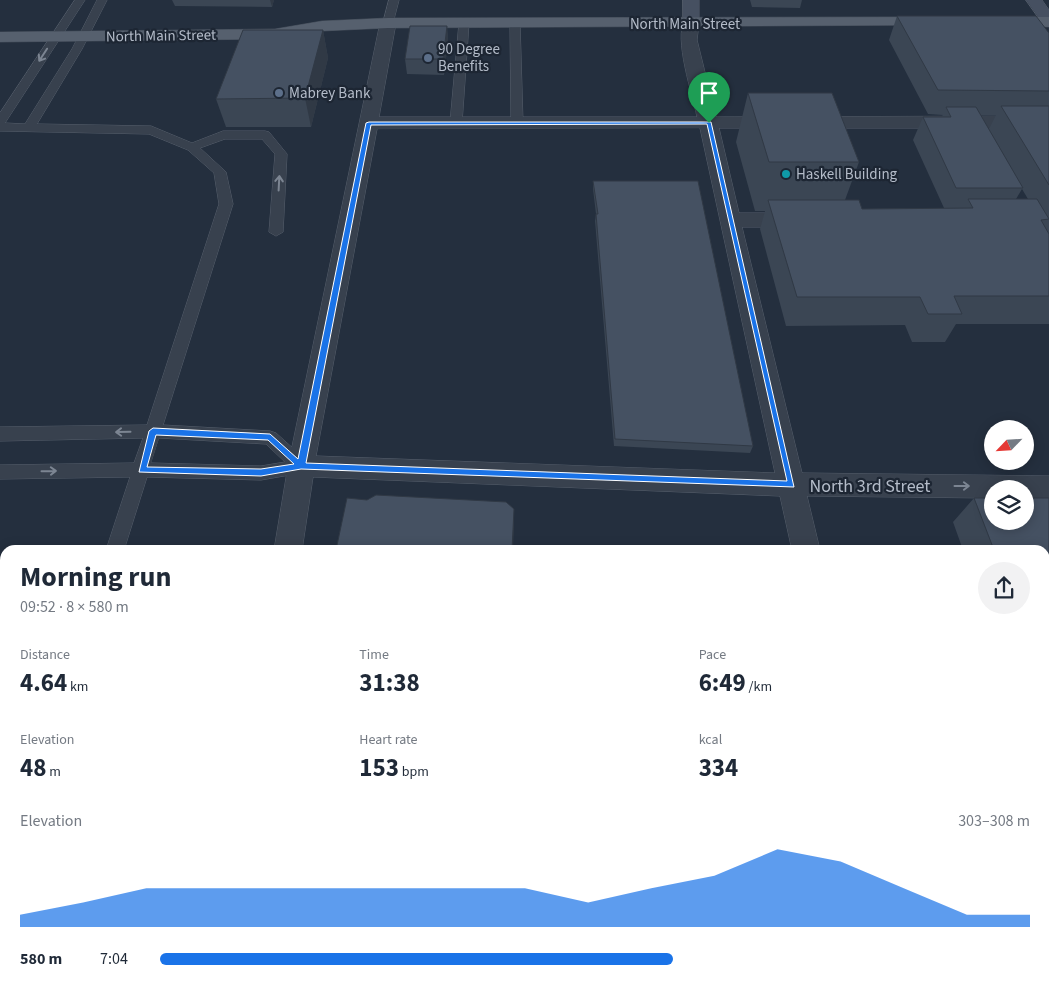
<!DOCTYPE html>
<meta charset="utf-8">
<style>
body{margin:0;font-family:"Source Sans 3",sans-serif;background:#f2f2f3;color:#1f2937;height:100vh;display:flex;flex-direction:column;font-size:19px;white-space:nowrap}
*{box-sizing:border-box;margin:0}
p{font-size:16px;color:#747a83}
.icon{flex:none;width:28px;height:28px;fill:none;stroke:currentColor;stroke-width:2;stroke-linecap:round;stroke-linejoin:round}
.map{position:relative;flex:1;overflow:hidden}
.details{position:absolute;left:0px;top:545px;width:1050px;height:444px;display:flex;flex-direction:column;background:#fff;border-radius:15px 15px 0 0;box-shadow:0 2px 12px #0003}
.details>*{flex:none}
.needle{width:32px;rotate:245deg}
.tools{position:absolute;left:984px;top:420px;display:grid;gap:10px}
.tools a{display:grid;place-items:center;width:50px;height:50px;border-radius:50%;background:#fff;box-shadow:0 2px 12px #0003;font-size:25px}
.pin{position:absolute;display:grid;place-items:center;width:42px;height:42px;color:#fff;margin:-51px -21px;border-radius:50% 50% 50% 0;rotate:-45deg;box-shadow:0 0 5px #0007}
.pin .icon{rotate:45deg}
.round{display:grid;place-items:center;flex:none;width:52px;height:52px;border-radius:26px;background:#f2f2f3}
.headline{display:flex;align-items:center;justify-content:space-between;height:85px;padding:0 20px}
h1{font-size:28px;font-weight:700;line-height:38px}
.metrics{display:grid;grid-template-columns:repeat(3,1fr);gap:8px;height:85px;padding:5px 20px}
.metrics div{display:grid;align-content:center}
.metrics b{font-size:25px;font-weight:700}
.metrics small{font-size:14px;font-weight:400}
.metrics p{font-size:14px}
.chart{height:140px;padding:10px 20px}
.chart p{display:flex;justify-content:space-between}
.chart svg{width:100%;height:90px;margin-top:5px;fill:#1a73e8;opacity:.7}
ul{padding:0 20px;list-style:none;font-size:16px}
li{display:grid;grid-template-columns:80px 60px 1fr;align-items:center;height:38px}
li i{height:12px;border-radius:6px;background:#1a73e8}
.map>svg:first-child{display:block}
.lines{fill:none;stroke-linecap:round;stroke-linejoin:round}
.lane-casing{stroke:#565f6c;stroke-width:1}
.street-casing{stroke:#565f6c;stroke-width:1}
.secondary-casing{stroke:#565f6c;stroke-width:1}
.primary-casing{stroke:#414a57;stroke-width:1}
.lane{fill:#38414e;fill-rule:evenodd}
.street{fill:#38414e;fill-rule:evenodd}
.secondary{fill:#465061;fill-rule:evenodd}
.primary{fill:#56606e;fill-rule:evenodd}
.wall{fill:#3b4654;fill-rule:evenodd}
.shaded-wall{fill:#303945}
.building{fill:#455162;stroke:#303945}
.oneway{stroke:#7c8592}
.route{fill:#1a73e8;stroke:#fff;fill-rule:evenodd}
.service-dot{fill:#5c6f8a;stroke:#1d2633;stroke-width:2}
.culture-dot{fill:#0f9aa8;stroke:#1d2633;stroke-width:2}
.labels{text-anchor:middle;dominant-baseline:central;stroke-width:4.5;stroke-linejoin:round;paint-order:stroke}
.far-street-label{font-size:15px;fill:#b4bcc9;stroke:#1d2633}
.far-poi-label{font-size:15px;fill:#b4bcc9;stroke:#1d2633;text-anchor:start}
.street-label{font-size:18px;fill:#b4bcc9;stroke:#1d2633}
</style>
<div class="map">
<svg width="1049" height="988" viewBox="0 0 1049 988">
<rect width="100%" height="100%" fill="#242f3e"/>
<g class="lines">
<g class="lane-casing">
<g id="lane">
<path d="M75,0H85L5,123L25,124L72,49L97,0H107L82,49L37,124L151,126L192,143L223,131H265L269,132L287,154L283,232L276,236L269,232L275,154L262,139H225L200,148L226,172L233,204L163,425L270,431L276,433L307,461L310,466L307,471L301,473L261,480L147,477L124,550H106L130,477L0,479V465L134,463L143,438L0,441V427L147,425L219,204L214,173L188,150L149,134L0,131V113ZM159,438L266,444L285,462L261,466L151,463Z"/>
<path d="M389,0H399L393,23L388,26L383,23Z"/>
<path d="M464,20L469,23L462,123L456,127L450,123L459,23Z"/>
<path d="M515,20L520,23L523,123L517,127L511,123L510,23Z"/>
<path d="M5,868V905L0,907V870Z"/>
<rect x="541" y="984" width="24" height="4"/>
</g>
</g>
<g class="street-casing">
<g id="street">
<path d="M388,18L394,20L396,23L379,117H697C693,96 673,37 685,20H697L699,23L697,40L716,117L1049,116V128H719L739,213H800L807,215L811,220L807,225L800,227H742L802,473L1049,476V498H1025V489H992V498L807,496L820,550H792L780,496L313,477L302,550H274L288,466L380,23L382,20ZM700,128L775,473L316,456L377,129Z"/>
<path d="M191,984H229V988H189Z"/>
<path d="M892,984H930L932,988H892Z"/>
</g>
</g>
<g class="secondary-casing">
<g id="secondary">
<path d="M683,0H699V23L697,26H685L683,23Z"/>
<path d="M1026,0H1042L1049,10V26L1043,24Z"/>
</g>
</g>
<g class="primary-casing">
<g id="primary">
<path d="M933,17L939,19L941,22L939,25L388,28L322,31L275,39L0,42V32L275,29L322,21L388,18Z"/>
<path d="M1003,17H1049V27L997,25L995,22L997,19Z"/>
</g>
</g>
<use href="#lane" class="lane"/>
<use href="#street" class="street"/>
<use href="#secondary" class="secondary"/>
<use href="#primary" class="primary"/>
</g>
<g class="wall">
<path d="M172,0H274L272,7L175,6Z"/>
<path d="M750,0H802L800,8L752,7Z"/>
<path d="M897,16L1049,33V324H956L945,342H912L905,325L786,326L760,229L765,211H755L736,142L748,93L859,162L845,200L862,209L944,208L913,140L923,117H941L943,115L928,114L889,40ZM980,115H996L989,129ZM1022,189L1028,199H1016Z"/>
<path d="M447,26L448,41L444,75L407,74L405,59Z"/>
<path d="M323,30L328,58L311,127H226L216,99Z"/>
<path d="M593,181L753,446L750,453L614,446L595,221L596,214L593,189Z"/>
<path d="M974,498H1049V655H1045V550H963L953,522Z"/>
<path d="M1045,667H1049V988H1034L1032,984H1045Z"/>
<path d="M573,984H834L835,988H573Z"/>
</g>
<g class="shaded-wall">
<path d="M270,0H274L272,7Z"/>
<path d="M447,26L448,41L444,75L443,59Z"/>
<path d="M323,30L328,58L311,127L305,98Z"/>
<path d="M514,509V528L513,550H512Z"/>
</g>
<g class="building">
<path d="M897,16H1036L1049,33V91L938,90Z"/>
<path d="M410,26H447L443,59H405Z"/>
<path d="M243,30H323L305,98L216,99Z"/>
<path d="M748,93H832L859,162H769Z"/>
<path d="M1001,106H1049V185Z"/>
<path d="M946,107H976L1023,188H956L923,117H951Z"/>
<path d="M593,181H698L753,446L615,439L596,214H598Z"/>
<path d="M968,199H1037L1049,219L1041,220L1049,234V296H954L962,314H928L920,297H797L768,200H859L862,209L973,208Z"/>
<path d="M376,495L506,502L514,509L512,550H336L347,498L367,500Z"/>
<path d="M974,498H992V521H1025V498H1049V635H1045V550H994Z"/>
<path d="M1045,667H1049V934L1045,922Z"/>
<path d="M576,984H834L835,988H576Z"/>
</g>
<defs><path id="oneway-shaft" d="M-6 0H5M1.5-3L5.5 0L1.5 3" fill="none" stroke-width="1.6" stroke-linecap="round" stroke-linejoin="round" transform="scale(1.25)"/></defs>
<g class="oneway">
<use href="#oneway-shaft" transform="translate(43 55) rotate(123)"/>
<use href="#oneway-shaft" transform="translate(279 183) rotate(-87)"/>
<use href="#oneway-shaft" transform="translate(123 432) rotate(179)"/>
<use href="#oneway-shaft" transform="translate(49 471) rotate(-1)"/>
<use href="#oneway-shaft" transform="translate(962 486)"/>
</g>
<path class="route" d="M369,122H711L794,487L301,469L261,476L139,472L149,431L153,428L270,434L298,459L366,123ZM707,124L787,481L306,463L371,125ZM156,435L268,440L294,464L261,469L147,467Z"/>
<g class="service-dot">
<circle cx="428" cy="58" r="5"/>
<circle cx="279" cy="93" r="5"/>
</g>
<circle class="culture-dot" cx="786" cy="174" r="5"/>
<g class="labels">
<g class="far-street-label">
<text x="685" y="24">North Main Street</text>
<text transform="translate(161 36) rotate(-1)">North Main Street</text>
</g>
<g class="far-poi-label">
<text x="438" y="49">90 Degree<tspan x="438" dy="17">Benefits</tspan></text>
<text x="289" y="93">Mabrey Bank</text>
<text x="796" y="174">Haskell Building</text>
</g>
<g class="street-label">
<text x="870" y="486">North 3rd Street</text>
</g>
</g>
</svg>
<div class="tools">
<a><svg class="needle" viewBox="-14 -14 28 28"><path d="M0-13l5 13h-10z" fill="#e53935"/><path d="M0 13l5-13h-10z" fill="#747a83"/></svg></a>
<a><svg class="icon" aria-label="layers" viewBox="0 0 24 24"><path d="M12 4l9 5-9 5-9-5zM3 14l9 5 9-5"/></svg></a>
</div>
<div class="pin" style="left:709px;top:123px;background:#1e9e55"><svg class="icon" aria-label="arrive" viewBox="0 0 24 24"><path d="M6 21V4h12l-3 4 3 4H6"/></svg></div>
<section class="details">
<div class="headline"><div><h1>Morning run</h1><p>09:52 · 8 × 580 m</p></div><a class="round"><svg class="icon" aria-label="share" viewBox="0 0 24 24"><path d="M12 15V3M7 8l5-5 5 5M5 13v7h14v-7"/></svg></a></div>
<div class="metrics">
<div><p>Distance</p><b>4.64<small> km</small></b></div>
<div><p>Time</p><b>31:38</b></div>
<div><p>Pace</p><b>6:49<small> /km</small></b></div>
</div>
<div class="metrics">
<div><p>Elevation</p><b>48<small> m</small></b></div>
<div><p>Heart rate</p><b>153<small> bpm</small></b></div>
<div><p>kcal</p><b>334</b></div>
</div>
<div class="chart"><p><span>Elevation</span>303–308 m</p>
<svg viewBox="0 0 160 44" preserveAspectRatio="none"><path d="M0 44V38L10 32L20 25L30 25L40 25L50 25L60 25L70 25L80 25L90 32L100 25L110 19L120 6L130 12L140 25L150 38L160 38V44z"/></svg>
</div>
<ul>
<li><b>580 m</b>7:04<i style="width:59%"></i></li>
</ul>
</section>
</div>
